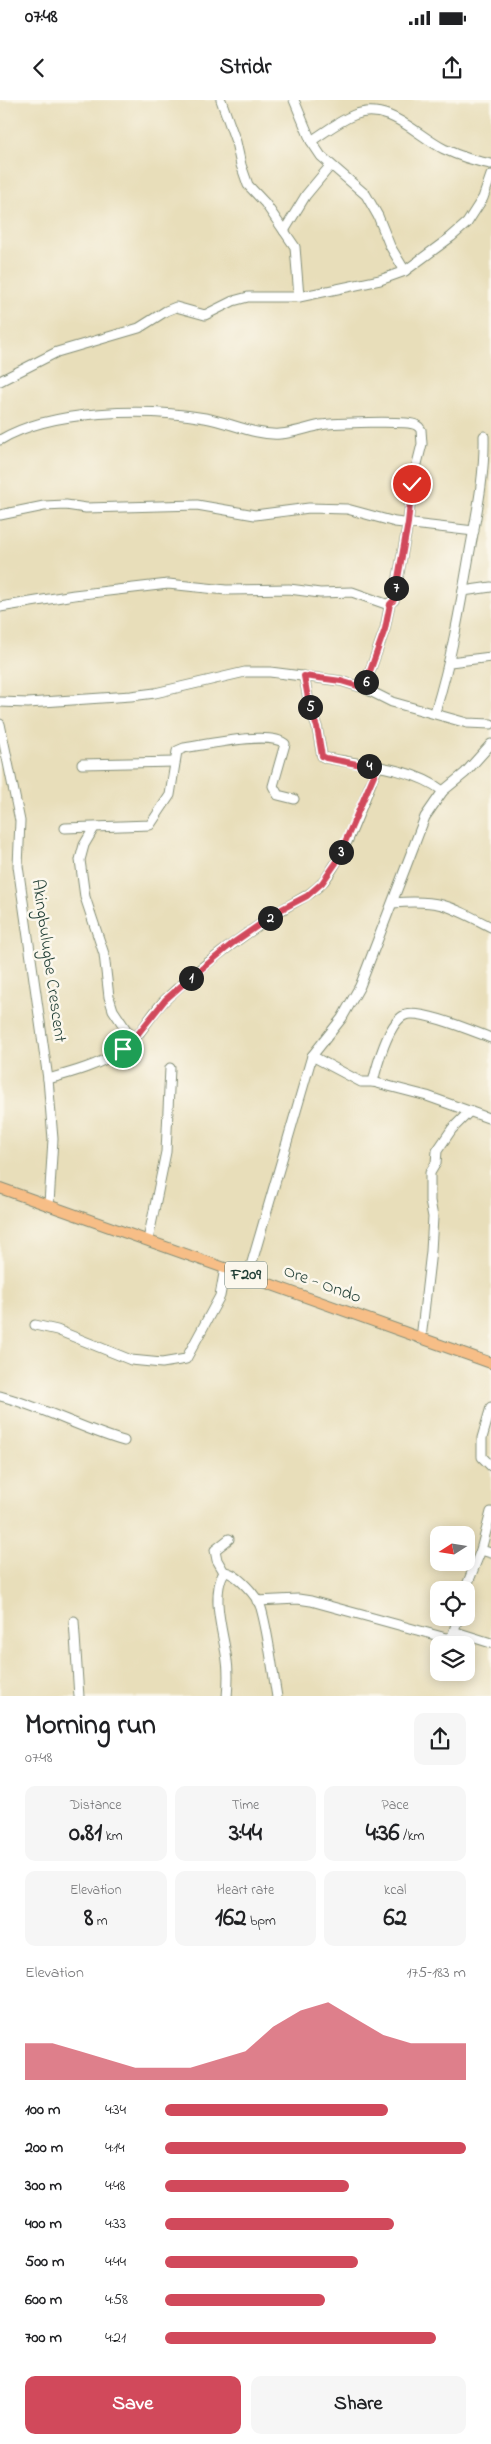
<!DOCTYPE html>
<meta charset="utf-8">
<style>
body{margin:0;font-family:"Indie Flower",sans-serif;background:#f6f6f6;color:#202124;height:100vh;display:flex;flex-direction:column;font-size:19px;white-space:nowrap}
*{box-sizing:border-box;margin:0}
p{font-size:16px;color:#757577}
.icon{flex:none;width:28px;height:28px;fill:none;stroke:currentColor;stroke-width:2;stroke-linecap:round;stroke-linejoin:round}
.map{position:relative;height:1596px;overflow:hidden}
.details{display:flex;flex-direction:column;background:#fff;flex:1}
.details>*{flex:none}
.needle{width:32px;rotate:258deg}
.fabs{position:absolute;left:430px;top:1426px;display:grid;gap:10px}
.fabs a{display:grid;place-items:center;width:45px;height:45px;border-radius:10px;background:#fff;box-shadow:0 2px 12px #0003;font-size:25px}
.pin{position:absolute;display:grid;place-items:center;width:42px;height:42px;color:#fff;margin:-21px;border:2px solid #fff;border-radius:50%;box-shadow:0 1px 5px #0007}
.km{position:absolute;width:25px;height:25px;margin:-12px;border-radius:50%;background:#222;color:#fff;font-size:14px;line-height:25px;text-align:center}
.round{display:grid;place-items:center;flex:none;width:52px;height:52px;border-radius:10px;background:#f6f6f6}
.headline{display:flex;align-items:center;justify-content:space-between;height:85px;padding:0 25px}
h1{font-size:28px;font-weight:700;line-height:38px}
.stats{display:grid;grid-template-columns:repeat(3,1fr);gap:8px;height:85px;padding:5px 25px}
.stats div{display:grid;align-content:center;border-radius:10px;background:#f6f6f6;text-align:center}
.stats b{font-size:25px;font-weight:700}
.stats small{font-size:14px;font-weight:400}
.stats p{font-size:14px}
.chart{height:140px;padding:10px 25px}
.chart p{display:flex;justify-content:space-between}
.chart svg{width:100%;height:90px;margin-top:5px;fill:#d1495b;opacity:.7}
.button{display:flex;gap:10px;margin-top:auto;padding:10px 25px}
.button a{flex:1;height:58px;border-radius:10px;background:#d1495b;color:#fff;font-size:20px;font-weight:700;line-height:58px;text-align:center}
.button a+a{background:#f6f6f6;color:#202124}
ul{padding:0 25px;list-style:none;font-size:16px}
li{display:grid;grid-template-columns:80px 60px 1fr;align-items:center;height:38px}
li i{height:12px;border-radius:6px;background:#d1495b}
.status{display:flex;justify-content:space-between;align-items:center;height:35px;padding:0 25px;background:#fff;direction:ltr}
.status svg{height:14px;fill:currentColor}
header{display:flex;justify-content:space-between;align-items:center;height:65px;padding:0 25px;background:#fff;font-size:22px;font-weight:700}
.map>svg:first-child{display:block}
.lines{fill:none;stroke-linecap:round;stroke-linejoin:round}
.minor-casing{stroke:#848e77;stroke-width:11}
.major-casing{stroke:#848e77;stroke-width:12}
.minor{stroke:#fff;stroke-width:9}
.major{stroke:#f7be87;stroke-width:10}
.route-casing{stroke:#fff;stroke-width:10}
.route{stroke:#d1495b;stroke-width:6}
.labels{text-anchor:middle;dominant-baseline:central;stroke-width:5;stroke-linejoin:round;paint-order:stroke}
.shield{fill:#fbf7ec;stroke:#61756b;stroke-width:1}
.shield-label{font-size:16px;font-weight:bold;fill:#1f3d34}
.street-label{font-size:18px;fill:#1f3d34;stroke:#fbf7ec}
</style>
<div class="status"><b>07:48</b><svg viewBox="0 0 49 12"><path d="M0 12V9h3v3zM5 12V6h3v6zM10 12V3h3v9zM15 12V0h3v12zM26 1h20v11H26zM47 4h2v5h-2z"/></svg></div>
<header><svg class="icon" aria-label="back" viewBox="0 0 24 24"><path d="M15 5l-7 7 7 7"/></svg>Stridr<svg class="icon" aria-label="share" viewBox="0 0 24 24"><path d="M12 15V3M7 8l5-5 5 5M5 13v7h14v-7"/></svg></header>
<div class="map">
<svg width="491" height="1597" viewBox="0 0 491 1597">
<rect width="100%" height="100%" fill="#fbf7ec"/>
<filter id="ink" filterUnits="userSpaceOnUse"><feTurbulence type="fractalNoise" baseFrequency=".02" numOctaves="2"/><feDisplacementMap in="SourceGraphic" scale="10" xChannelSelector="R" yChannelSelector="G"/><feConvolveMatrix kernelMatrix="1 2 1 2 8 2 1 2 1" color-interpolation-filters="sRGB"/></filter>
<filter id="wash" filterUnits="userSpaceOnUse"><feTurbulence type="fractalNoise" baseFrequency=".0096" numOctaves="4" result="noise"/><feDisplacementMap in="SourceGraphic" scale="20" xChannelSelector="R" yChannelSelector="G"/><feGaussianBlur stdDeviation="1.12" result="paint"/><feColorMatrix in="noise" values="0 0 0 0 0 0 0 0 0 0 0 0 0 0 0 0 0 1.4 0 .05"/><feComposite in="paint" operator="in"/></filter>
<g filter="url(#wash)">
<rect width="100%" height="100%" fill="#e8deba"/>
</g>
<g filter="url(#ink)">
<g class="lines">
<g class="minor-casing">
<g id="minor">
<path d="M221,0L236,42L241,65L248,85L265,103L295,147L299,197"/>
<path d="M294,0L311,41L321,56L366,95L378,116L390,146L405,171"/>
<path d="M311,41C325,32 339,21 354,15C388,1 416,35 444,49C459,56 474,61 491,64"/>
<path d="M284,131L306,95L331,65"/>
<path d="M0,281L57,252L139,228L166,211L176,207L205,215L233,201L248,197H299L380,180L405,171L451,137L467,123L483,98L491,75"/>
<path d="M0,340C51,309 147,308 205,318C229,322 255,336 280,334C294,333 307,328 321,325C333,323 407,320 416,325C418,326 420,328 421,330L422,344L412,384L408,423L394,500L390,503L385,529L364,588"/>
<path d="M0,415L44,406L66,405L86,408L197,405L255,415L309,408L347,409L395,422L474,431"/>
<path d="M463,491L491,487"/>
<path d="M0,507L74,495L168,484L226,490L289,489L320,493L352,492L386,504L390,503"/>
<path d="M450,562L491,557"/>
<path d="M304,576L310,609L317,627L322,656L326,658C363,665 412,667 443,691"/>
<path d="M0,602L28,603L131,596L155,593L245,572H270L341,581L364,588L392,602L467,623L491,624"/>
<path d="M435,612C451,561 460,509 469,456C476,416 485,377 484,336"/>
<path d="M0,624L20,721L18,766L48,979L53,1039L49,1104"/>
<path d="M82,664L175,662"/>
<path d="M65,728L150,725L170,695L177,651L184,648C204,645 271,630 285,644L273,686L278,695L294,699"/>
<path d="M94,728L84,745L80,760L85,797L104,854L109,897L113,910L133,940"/>
<path d="M393,803C440,799 450,806 491,827"/>
<path d="M312,956L361,982H373L427,996L491,1019"/>
<path d="M48,979C74,972 99,965 122,950C141,937 150,914 166,899C200,866 241,837 280,811C295,801 312,795 324,781C349,748 361,706 377,668"/>
<path d="M373,982C377,965 388,925 403,916C417,907 475,932 491,938"/>
<path d="M148,1140L166,1052L170,968"/>
<path d="M248,1176L312,956L342,918L360,886L425,717L443,691L465,673L491,644"/>
<path d="M35,1225L57,1230L131,1260L162,1263L186,1259L220,1196L225,1168"/>
<path d="M421,1239L431,1151L433,1117L430,1101V1073L436,1063L437,1051L452,1029L470,1011"/>
<path d="M0,1296C43,1307 82,1329 124,1341"/>
<path d="M491,1307L482,1338V1357L491,1366"/>
<path d="M481,1450L491,1453"/>
<path d="M224,1472C236,1472 258,1497 261,1508C269,1536 272,1568 277,1597"/>
<path d="M224,1472C210,1497 224,1534 227,1561C229,1573 228,1585 227,1597"/>
<path d="M224,1472L217,1460L215,1450L229,1439"/>
<path d="M465,1490L481,1450L491,1412"/>
<path d="M257,1501L298,1499L311,1501L446,1538L452,1537L458,1518"/>
<path d="M74,1521L79,1597"/>
<path d="M456,1532L491,1543"/>
</g>
</g>
<g class="major-casing">
<path id="major" d="M0,1088L491,1263"/>
</g>
<use href="#minor" class="minor"/>
<use href="#major" class="major"/>
</g>
</g>
<g class="lines" filter="url(#ink)">
<g class="route-casing">
<path id="route" d="M123,949L133,940L165,900L182,885L233,843L282,809L307,796L322,783L336,763L377,668L326,658L322,656L317,627L310,609L304,576L341,581L364,588L385,529L390,504L394,500L408,423L412,384"/>
</g>
<use href="#route" class="route"/>
</g>
<g class="labels">
<rect class="shield" x="225" y="1161.5" width="42" height="27" rx="4"/>
<g class="shield-label">
<text x="246" y="1175">F209</text>
</g>
<g class="street-label">
<text transform="translate(48 861) rotate(82)">Akingbulugbe Crescent</text>
<text transform="translate(322 1185) rotate(20)">Ore - Ondo</text>
</g>
</g>
</svg>
<div class="fabs">
<a><svg class="needle" viewBox="-14 -14 28 28"><path d="M0-13l5 13h-10z" fill="#e53935"/><path d="M0 13l5-13h-10z" fill="#757577"/></svg></a>
<a><svg class="icon" aria-label="locate" viewBox="0 0 24 24"><circle cx="12" cy="12" r="6"/><path d="M12 2v4M12 18v4M2 12h4M18 12h4"/></svg></a>
<a><svg class="icon" aria-label="layers" viewBox="0 0 24 24"><path d="M12 4l9 5-9 5-9-5zM3 14l9 5 9-5"/></svg></a>
</div>
<div class="pin" style="left:123px;top:949px;background:#1e9e55"><svg class="icon" aria-label="arrive" viewBox="0 0 24 24"><path d="M6 21V4h12l-3 4 3 4H6"/></svg></div>
<div class="pin" style="left:412px;top:384px;background:#d93025"><svg class="icon" aria-label="check" viewBox="0 0 24 24"><path d="M5 12l5 5 9-10"/></svg></div>
<b class="km" style="left:191px;top:878px">1</b>
<b class="km" style="left:270px;top:818px">2</b>
<b class="km" style="left:341px;top:752px">3</b>
<b class="km" style="left:369px;top:666px">4</b>
<b class="km" style="left:310px;top:607px">5</b>
<b class="km" style="left:366px;top:582px">6</b>
<b class="km" style="left:396px;top:488px">7</b>
</div>
<section class="details">
<div class="headline"><div><h1>Morning run</h1><p>07:48</p></div><a class="round"><svg class="icon" aria-label="share" viewBox="0 0 24 24"><path d="M12 15V3M7 8l5-5 5 5M5 13v7h14v-7"/></svg></a></div>
<div class="stats">
<div><p>Distance</p><b>0.81<small> km</small></b></div>
<div><p>Time</p><b>3:44</b></div>
<div><p>Pace</p><b>4:36<small> /km</small></b></div>
</div>
<div class="stats">
<div><p>Elevation</p><b>8<small> m</small></b></div>
<div><p>Heart rate</p><b>162<small> bpm</small></b></div>
<div><p>kcal</p><b>62</b></div>
</div>
<div class="chart"><p><span>Elevation</span>175–183 m</p>
<svg viewBox="0 0 160 44" preserveAspectRatio="none"><path d="M0 44V26L10 26L20 30L30 34L40 38L50 38L60 38L70 34L80 30L90 18L100 10L110 6L120 14L130 22L140 26L150 26L160 26V44z"/></svg>
</div>
<ul>
<li><b>100 m</b>4:34<i style="width:74%"></i></li>
<li><b>200 m</b>4:14<i style="width:100%"></i></li>
<li><b>300 m</b>4:48<i style="width:61%"></i></li>
<li><b>400 m</b>4:33<i style="width:76%"></i></li>
<li><b>500 m</b>4:44<i style="width:64%"></i></li>
<li><b>600 m</b>4:58<i style="width:53%"></i></li>
<li><b>700 m</b>4:21<i style="width:90%"></i></li>
</ul>
<div class="button"><a>Save</a><a>Share</a></div>
</section>
